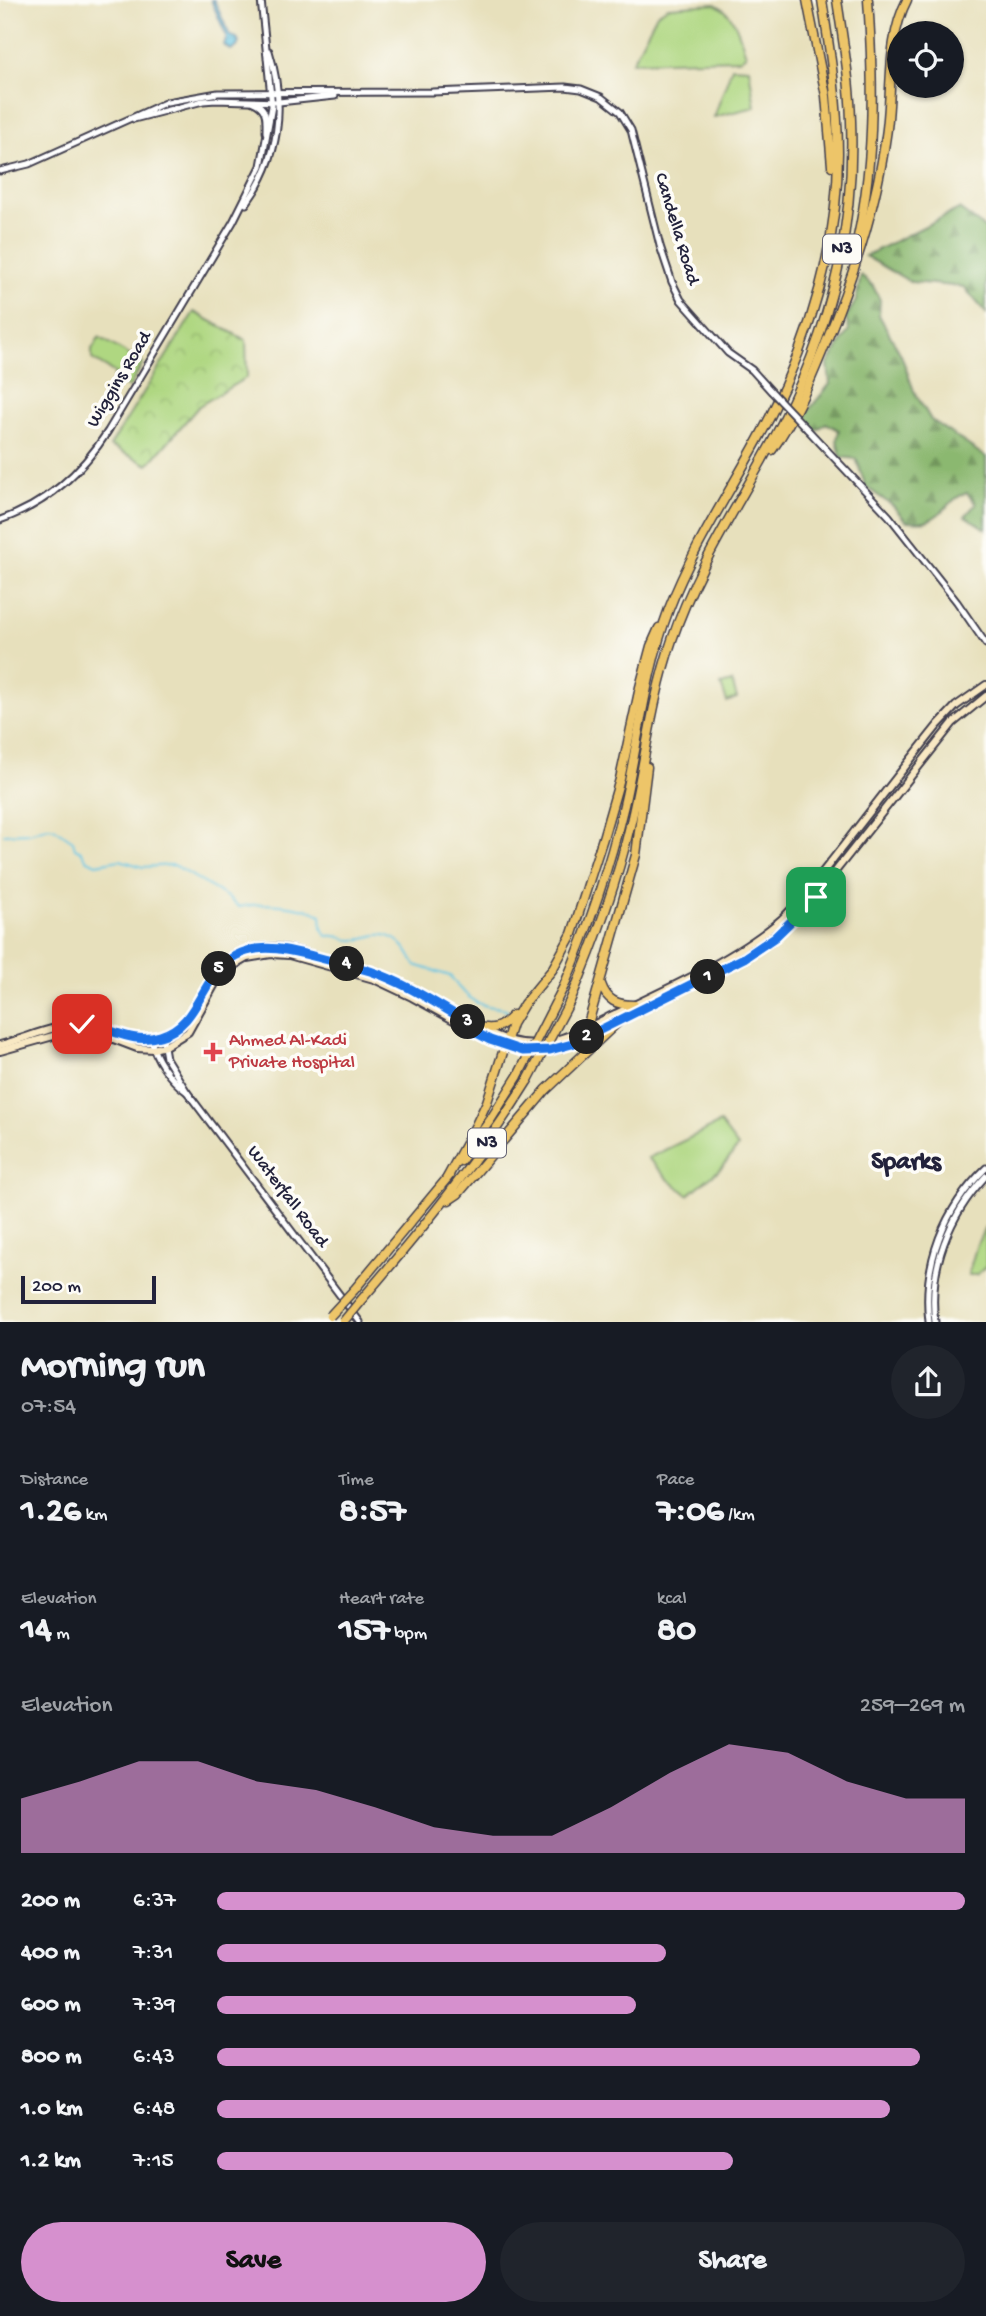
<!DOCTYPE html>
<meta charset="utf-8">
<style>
body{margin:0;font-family:"Gochi Hand",sans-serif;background:#20242c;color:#f1f3f6;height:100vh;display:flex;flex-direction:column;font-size:26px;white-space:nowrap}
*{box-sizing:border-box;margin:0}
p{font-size:23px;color:#9ea1a6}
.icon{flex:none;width:38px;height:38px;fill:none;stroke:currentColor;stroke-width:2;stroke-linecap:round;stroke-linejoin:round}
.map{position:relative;height:1322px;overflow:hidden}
.panel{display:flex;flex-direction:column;background:#171b24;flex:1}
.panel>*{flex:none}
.controls{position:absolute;left:887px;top:21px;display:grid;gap:14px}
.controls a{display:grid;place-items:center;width:77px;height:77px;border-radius:50%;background:#171b24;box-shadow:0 2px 5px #0004;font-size:35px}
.scale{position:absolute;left:21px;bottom:18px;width:135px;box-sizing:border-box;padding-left:7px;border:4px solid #22223b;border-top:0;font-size:19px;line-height:24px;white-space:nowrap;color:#22223b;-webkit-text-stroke:5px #fdfcf7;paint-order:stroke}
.pin{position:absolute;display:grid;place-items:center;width:60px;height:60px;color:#fff;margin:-30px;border-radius:14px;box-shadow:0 4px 10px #0006}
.km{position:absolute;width:35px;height:35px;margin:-18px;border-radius:50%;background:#222;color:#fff;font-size:19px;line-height:35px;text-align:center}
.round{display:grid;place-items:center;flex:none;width:74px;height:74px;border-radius:37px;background:#20242c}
.summary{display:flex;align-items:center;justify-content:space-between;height:119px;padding:0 21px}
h1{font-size:38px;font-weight:800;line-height:52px}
.figures{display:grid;grid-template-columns:repeat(3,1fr);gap:10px;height:119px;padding:7px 21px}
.figures div{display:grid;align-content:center}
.figures b{font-size:35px;font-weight:800}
.figures small{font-size:19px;font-weight:400}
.figures p{font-size:19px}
.chart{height:196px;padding:14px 21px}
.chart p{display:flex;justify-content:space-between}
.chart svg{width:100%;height:126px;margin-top:7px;fill:#d690ce;opacity:.7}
.cta{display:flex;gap:14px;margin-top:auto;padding:14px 21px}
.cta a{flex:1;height:80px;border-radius:42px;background:#d690ce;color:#111;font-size:28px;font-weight:800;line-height:80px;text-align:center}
.cta a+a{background:#20242c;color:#f1f3f6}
ul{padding:0 21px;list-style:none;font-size:23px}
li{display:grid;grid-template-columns:112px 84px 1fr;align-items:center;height:52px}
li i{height:18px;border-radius:9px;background:#d690ce}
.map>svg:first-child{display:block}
.green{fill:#afd781;stroke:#687c5e;stroke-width:2}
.forest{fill:url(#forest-firs);stroke:#566d55;stroke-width:2}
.park{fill:url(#park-crowns);stroke:#687c5e;stroke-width:2}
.water{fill:url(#water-waves);stroke:#43748f;stroke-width:2}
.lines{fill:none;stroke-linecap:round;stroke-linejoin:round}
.stream{stroke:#64c5e3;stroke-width:2}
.tertiary-casing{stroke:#403e4e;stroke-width:9}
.secondary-casing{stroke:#403e4e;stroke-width:10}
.motorway-casing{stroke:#403e4e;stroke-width:11}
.tertiary{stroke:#fff;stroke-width:5}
.secondary{stroke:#f8e8c3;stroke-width:6}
.motorway{stroke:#edc569;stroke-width:8}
.tertiary-bridge-casing{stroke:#403e4e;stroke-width:9;stroke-linecap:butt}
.motorway-bridge-casing{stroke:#403e4e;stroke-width:11;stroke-linecap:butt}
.tertiary-bridge{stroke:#fff;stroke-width:5}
.motorway-bridge{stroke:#edc569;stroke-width:8}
.route-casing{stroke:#fff;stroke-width:14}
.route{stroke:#1a73e8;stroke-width:9}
.health-dot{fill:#e0444e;stroke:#fdfcf7;stroke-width:2.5}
.labels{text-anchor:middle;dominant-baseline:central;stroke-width:7;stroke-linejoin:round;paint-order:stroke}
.shield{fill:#fdfcf7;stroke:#646373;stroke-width:2}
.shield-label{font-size:18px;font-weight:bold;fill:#22223b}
.street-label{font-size:19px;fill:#22223b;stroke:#fdfcf7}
.health-label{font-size:19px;fill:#be3a42;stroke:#fdfcf7;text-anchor:start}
.district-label{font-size:26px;font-weight:bold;fill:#22223b;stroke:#fdfcf7}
</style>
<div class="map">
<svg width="986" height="1322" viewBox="0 0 986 1322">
<defs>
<pattern id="forest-firs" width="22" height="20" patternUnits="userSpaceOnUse" patternTransform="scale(1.75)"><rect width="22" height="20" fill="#8bb86f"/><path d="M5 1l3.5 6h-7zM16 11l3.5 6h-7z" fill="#71955c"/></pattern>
<pattern id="park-crowns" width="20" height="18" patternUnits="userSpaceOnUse" patternTransform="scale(1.75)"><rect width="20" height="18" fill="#afd781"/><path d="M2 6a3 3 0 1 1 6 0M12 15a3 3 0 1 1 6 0" fill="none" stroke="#96b870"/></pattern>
<pattern id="water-waves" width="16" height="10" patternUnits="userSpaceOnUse" patternTransform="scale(1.75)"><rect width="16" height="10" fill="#64c5e3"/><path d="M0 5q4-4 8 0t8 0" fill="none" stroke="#56a9c4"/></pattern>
</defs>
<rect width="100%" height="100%" fill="#fdfcf7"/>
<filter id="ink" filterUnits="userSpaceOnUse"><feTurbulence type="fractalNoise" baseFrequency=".0143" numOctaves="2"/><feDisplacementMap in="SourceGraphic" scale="14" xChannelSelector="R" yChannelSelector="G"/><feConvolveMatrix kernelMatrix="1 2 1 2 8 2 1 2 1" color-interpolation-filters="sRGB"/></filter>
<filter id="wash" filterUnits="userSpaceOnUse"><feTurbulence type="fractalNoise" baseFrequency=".00686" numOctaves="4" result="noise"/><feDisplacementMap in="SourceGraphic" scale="28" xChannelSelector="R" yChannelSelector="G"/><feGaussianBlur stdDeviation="1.57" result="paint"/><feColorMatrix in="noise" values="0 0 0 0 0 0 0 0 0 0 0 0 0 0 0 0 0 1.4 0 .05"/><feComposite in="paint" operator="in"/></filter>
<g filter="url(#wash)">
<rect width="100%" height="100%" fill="#e7e0bc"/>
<g class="green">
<path d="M715,4C736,14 739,34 746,55L740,59L632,62L657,14L668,7Z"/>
<path d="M732,67L749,68L755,107L714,117Z"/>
<path d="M99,337L143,363L129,388L113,379L115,373L92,359V349Z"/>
<path d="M732,682L737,698L727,702L721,685Z"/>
<path d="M720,1123L738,1147L721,1168L688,1195L669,1180L648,1158Z"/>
<path d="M986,1226V1266L977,1275H968L977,1244Z"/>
</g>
<g class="forest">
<path d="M959,209L986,229V313L964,287L911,282L865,256Z"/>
<path d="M861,275L873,286L880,300L879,315L901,355L914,391L931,420L986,457V529L965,516L976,504L967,493C948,499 946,513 929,520C923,523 913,521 906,521L893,506L866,487L856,459L841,457L837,440L839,430L826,423L813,434L804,416L830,384L828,364L849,330L846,317L856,301Z"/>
</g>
<path class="park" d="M194,312L246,340L247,377L199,406L148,465L110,446Z"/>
<path class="water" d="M211,0H214L230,36L237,38L239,42L237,47L230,50L224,45L227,37Z"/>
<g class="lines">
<path class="stream" d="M4,834L29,833L49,827L54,828L73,841L75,848L81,851L86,859L96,864L120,860L143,867L174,865L227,897L239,907C262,902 300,904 321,915L322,929L327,936C342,934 344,941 354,940C362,940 369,936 377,935C396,933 408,950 415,965L450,976L459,988L475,1002L487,1006L506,1009L508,1013"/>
</g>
</g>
<g filter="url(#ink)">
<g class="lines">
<g class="tertiary-casing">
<g id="tertiary">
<path d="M253,102C268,108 266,118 266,132"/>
<path d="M134,119L203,101L216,100L279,102L335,96"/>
<path d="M0,171L29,164L167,102L218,93L432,92L565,87L581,89L601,97L620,112L631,130L660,246L672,282L681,300L728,353L752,370L771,391"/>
<path d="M246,204C280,158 286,105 269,51"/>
<path d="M807,429L889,516L957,602L986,644"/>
<path d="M0,520C47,504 82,472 108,431L233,222L261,166L272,106L261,0"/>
<path d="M162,1035L166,1058L187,1092L360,1322"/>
<path d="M151,1038C154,1058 170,1080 187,1092"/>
<path d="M929,1322C922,1264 944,1208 986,1168"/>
<path d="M935,1322C928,1268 949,1215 986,1176"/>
</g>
</g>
<g class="secondary-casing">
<g id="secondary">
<path d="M0,1045C28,1038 53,1025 82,1024C112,1024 132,1048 164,1034C215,1013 201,947 273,947C290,947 306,954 322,958C350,966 377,972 403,985C438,1002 470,1028 508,1040C546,1052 582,1030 615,1014C668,989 739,957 782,919C805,897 824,870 844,845C875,805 906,765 938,725L956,706L986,685"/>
<path d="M0,1051L71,1031L95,1032L137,1048L153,1049L165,1046L188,1032L216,982L228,969L247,958L271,954L289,955L374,979L412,997L490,1040L505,1046L536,1052L558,1049L593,1034L731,965L775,937L815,897L953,723L986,696"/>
</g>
</g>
<g class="motorway-casing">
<g id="motorway">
<path d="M807,0L826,96L832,166"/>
<path d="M854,254C875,171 874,85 868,0"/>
<path d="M772,450C795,418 810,382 825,345C853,278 876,209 886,136C893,92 886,40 907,0"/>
<path d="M601,984C607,1001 617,1005 634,1005"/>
<path d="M564,986C589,927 609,868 624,805C639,740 645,673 669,609C695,541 737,482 770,417C811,336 838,244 838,153C838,102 830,51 822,0"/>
<path d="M570,1001C594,945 616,886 630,826C645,764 651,701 672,640C698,562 745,496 782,423C830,329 855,227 851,121C850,81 843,40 837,0"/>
<path d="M476,1026C493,1031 501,1028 513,1015"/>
<path d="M584,1038L636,855L647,767"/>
<path d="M461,1161L491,1119L518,1076"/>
<path d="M447,1178L475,1127L487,1102L512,1024L524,1004L552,970L572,934L603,838L620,779L640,687L651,646L659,628"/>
<path d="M449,1200L458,1194L546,1090L619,1021"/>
<path d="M354,1290L449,1176"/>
<path d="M362,1299C424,1227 478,1161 528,1080"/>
</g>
</g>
<use href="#tertiary" class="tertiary"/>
<use href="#secondary" class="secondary"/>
<use href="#motorway" class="motorway"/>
<g class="tertiary-bridge-casing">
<path id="tertiary-bridge" d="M771,391L807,429"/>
</g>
<g class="motorway-bridge-casing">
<g id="motorway-bridge">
<path d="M518,1076L564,986"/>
<path d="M528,1080L570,1001"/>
<path d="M330,1316L354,1290"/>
<path d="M343,1322L362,1299"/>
</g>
</g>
<use href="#tertiary-bridge" class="tertiary-bridge"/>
<use href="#motorway-bridge" class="motorway-bridge"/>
</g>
</g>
<g class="lines" filter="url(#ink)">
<g class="route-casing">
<path id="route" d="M82,1024C111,1026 129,1045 160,1036C195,1026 199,989 222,966C251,937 290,950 324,959C339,963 355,966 370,971C406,983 438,1005 470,1023L467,1028L490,1040L523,1051L550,1050L572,1044L744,958L775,937L816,897"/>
</g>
<use href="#route" class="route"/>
</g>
<path class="health-dot" d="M209.5 1041.5h7v7h7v7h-7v7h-7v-7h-7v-7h7z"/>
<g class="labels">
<g class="shield">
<rect x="823" y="234.5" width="38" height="29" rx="5"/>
<rect x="468" y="1128.5" width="38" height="29" rx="5"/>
</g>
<g class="shield-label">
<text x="842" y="249">N3</text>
<text x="487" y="1143">N3</text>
</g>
<g class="street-label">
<text transform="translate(676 229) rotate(73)">Candella Road</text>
<text transform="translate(120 380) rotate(-59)">Wiggins Road</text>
<text transform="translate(287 1197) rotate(53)">Waterfall Road</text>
</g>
<g class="health-label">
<text x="229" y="1041">Ahmed Al-Kadi<tspan x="229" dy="22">Private Hospital</tspan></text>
</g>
<g class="district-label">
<text x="906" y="1163">Sparks</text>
</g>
</g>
</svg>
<div class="controls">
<a><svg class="icon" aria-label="locate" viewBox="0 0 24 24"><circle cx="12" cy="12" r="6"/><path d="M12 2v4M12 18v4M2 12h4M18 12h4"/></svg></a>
</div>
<div class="scale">200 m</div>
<div class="pin" style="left:816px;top:897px;background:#1e9e55"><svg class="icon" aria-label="arrive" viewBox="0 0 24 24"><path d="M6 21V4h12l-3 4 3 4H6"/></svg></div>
<div class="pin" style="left:82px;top:1024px;background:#d93025"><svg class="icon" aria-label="check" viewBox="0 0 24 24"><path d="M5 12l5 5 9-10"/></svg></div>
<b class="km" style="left:708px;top:977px">1</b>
<b class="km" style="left:587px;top:1037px">2</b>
<b class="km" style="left:468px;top:1022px">3</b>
<b class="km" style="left:347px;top:964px">4</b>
<b class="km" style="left:219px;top:969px">5</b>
</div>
<section class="panel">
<div class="summary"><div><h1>Morning run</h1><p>07:54</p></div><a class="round"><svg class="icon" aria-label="share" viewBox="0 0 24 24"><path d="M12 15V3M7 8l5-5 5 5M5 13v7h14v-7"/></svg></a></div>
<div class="figures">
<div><p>Distance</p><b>1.26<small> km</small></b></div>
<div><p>Time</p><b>8:57</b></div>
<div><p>Pace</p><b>7:06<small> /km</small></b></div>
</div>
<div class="figures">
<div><p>Elevation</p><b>14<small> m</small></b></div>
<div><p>Heart rate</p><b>157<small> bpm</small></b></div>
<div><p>kcal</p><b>80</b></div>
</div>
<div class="chart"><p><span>Elevation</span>259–269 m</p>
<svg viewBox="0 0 160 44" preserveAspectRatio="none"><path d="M0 44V25L10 19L20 12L30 12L40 19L50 22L60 28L70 35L80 38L90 38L100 28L110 16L120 6L130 9L140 19L150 25L160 25V44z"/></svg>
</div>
<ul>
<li><b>200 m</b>6:37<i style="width:100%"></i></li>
<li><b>400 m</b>7:31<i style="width:60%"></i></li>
<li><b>600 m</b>7:39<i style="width:56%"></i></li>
<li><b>800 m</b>6:43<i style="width:94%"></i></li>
<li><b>1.0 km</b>6:48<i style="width:90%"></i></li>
<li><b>1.2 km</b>7:15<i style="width:69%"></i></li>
</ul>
<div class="cta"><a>Save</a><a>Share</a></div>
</section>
